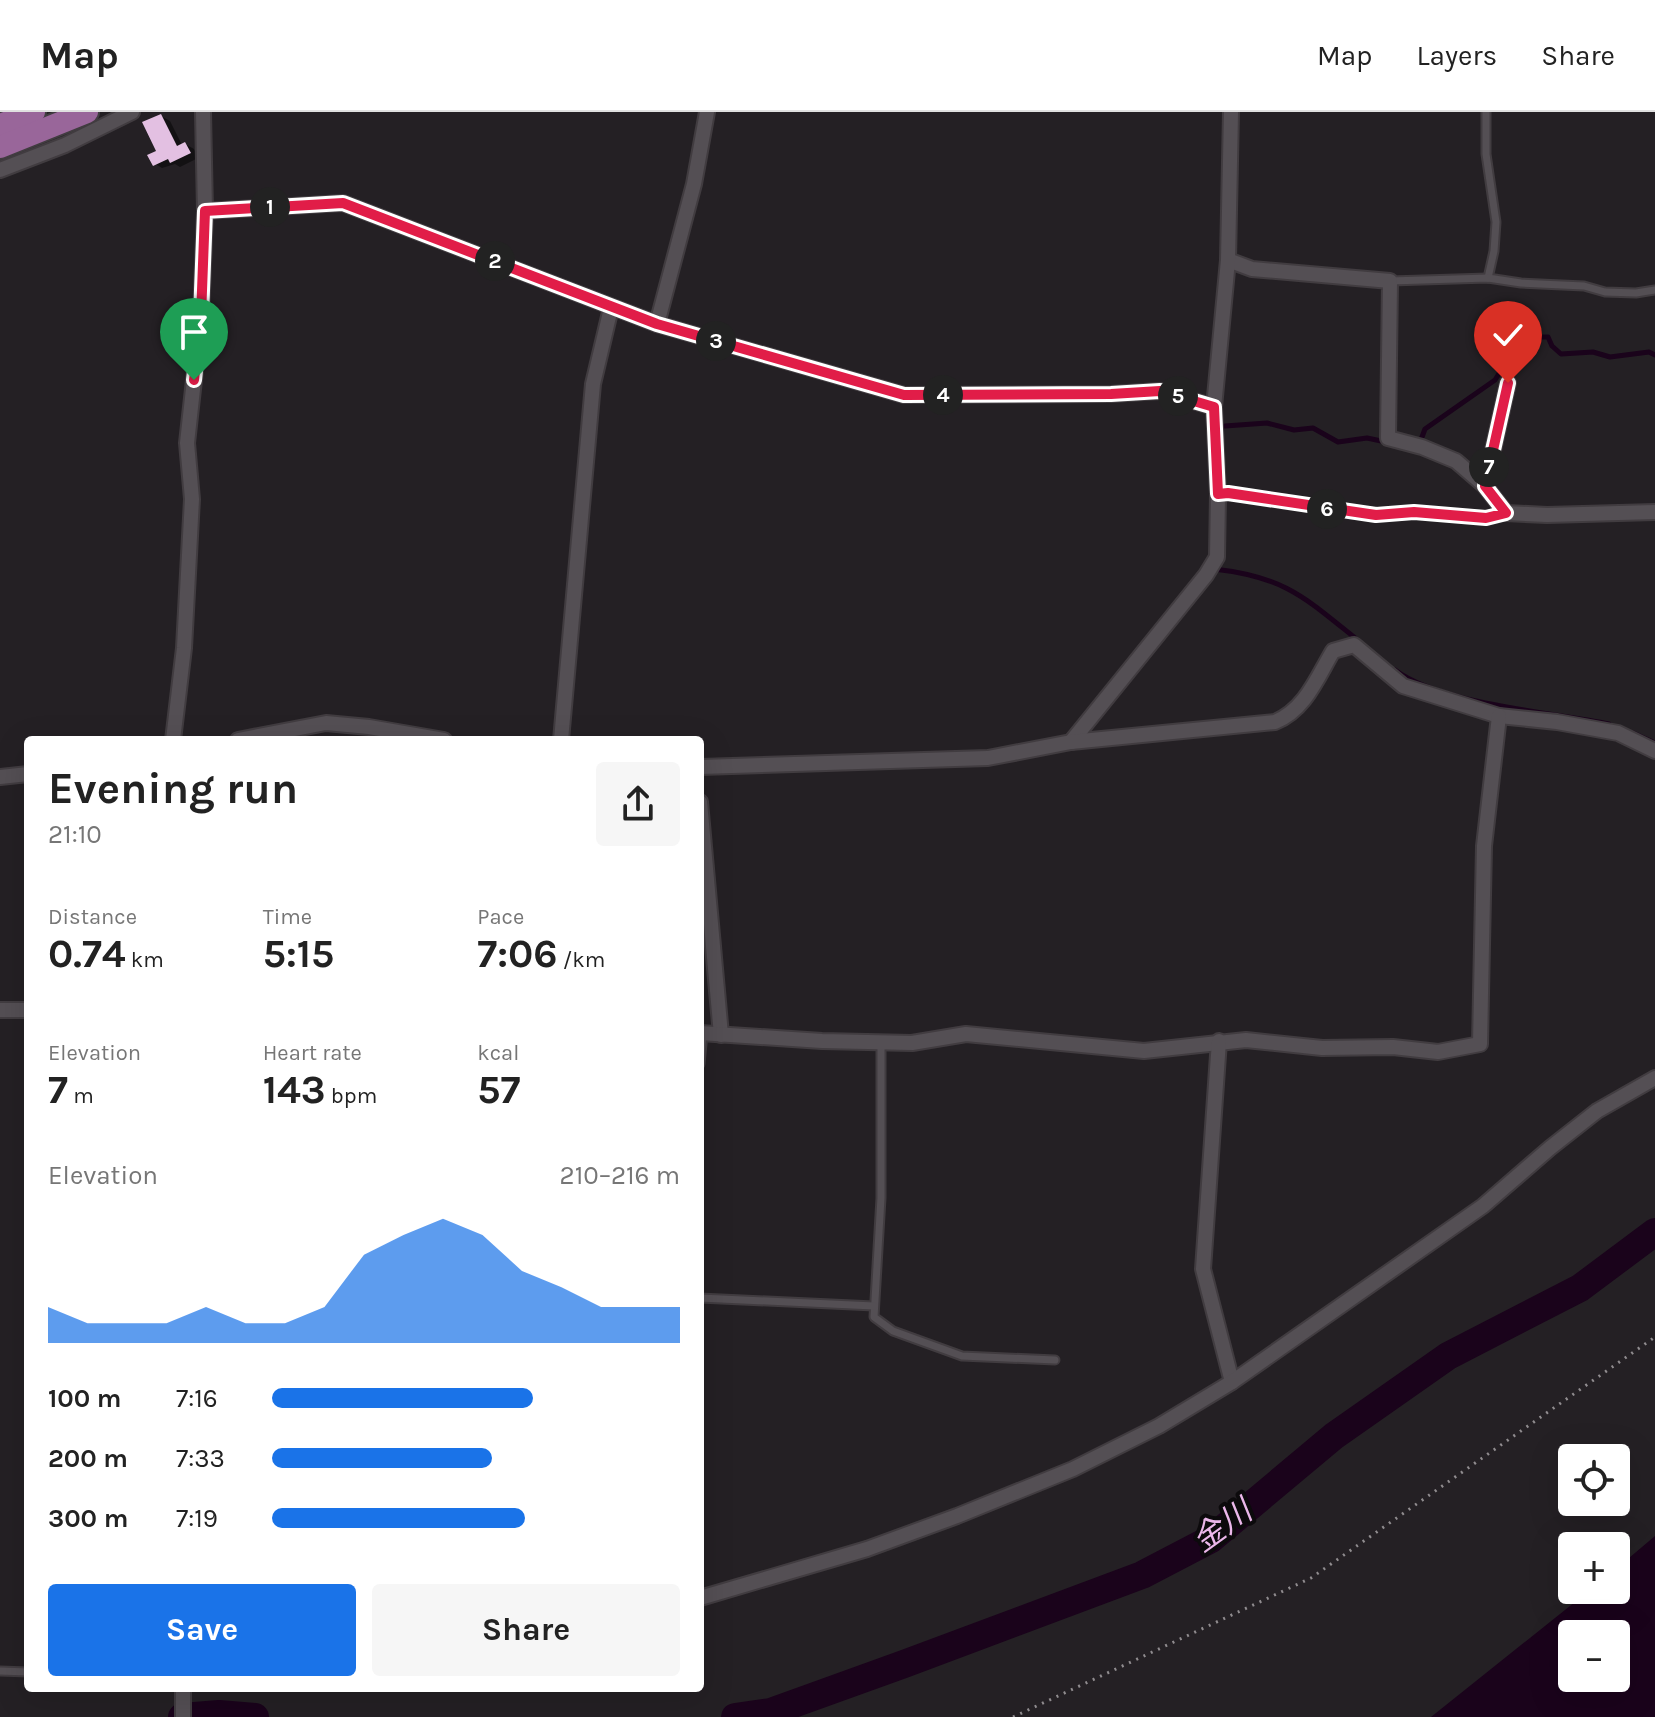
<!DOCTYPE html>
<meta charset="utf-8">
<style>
body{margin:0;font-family:Karla,"Noto Sans JP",sans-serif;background:#f6f6f6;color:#222;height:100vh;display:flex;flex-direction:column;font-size:30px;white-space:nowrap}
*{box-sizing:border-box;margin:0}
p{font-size:26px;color:#767676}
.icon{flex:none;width:44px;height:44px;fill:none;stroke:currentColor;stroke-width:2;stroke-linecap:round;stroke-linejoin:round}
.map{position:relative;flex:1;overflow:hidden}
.drawer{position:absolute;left:24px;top:624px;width:680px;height:956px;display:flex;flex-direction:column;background:#fff;border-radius:8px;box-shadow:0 8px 32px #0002}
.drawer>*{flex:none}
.controls{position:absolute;left:1558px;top:1332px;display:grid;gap:16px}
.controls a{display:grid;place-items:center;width:72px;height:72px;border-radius:8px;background:#fff;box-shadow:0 8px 32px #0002;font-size:40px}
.pin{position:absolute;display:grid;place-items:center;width:68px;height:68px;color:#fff;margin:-82px -34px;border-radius:50% 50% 50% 0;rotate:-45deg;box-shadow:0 0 8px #0007}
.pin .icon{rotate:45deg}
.km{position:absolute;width:40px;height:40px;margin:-20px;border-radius:50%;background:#222;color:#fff;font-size:22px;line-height:40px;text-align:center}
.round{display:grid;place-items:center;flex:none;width:84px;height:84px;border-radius:8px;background:#f6f6f6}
.headline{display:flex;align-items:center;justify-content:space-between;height:136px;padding:0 24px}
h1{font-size:44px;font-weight:700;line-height:60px}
.stats{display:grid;grid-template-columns:repeat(3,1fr);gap:12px;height:136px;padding:8px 24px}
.stats div{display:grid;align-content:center}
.stats b{font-size:40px;font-weight:700}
.stats small{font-size:22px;font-weight:400}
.stats p{font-size:22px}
.chart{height:224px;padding:16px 24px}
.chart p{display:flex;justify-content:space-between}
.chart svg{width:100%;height:144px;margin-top:8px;fill:#1a73e8;opacity:.7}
.cta{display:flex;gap:16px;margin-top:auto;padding:16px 24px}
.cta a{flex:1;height:92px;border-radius:8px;background:#1a73e8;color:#fff;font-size:32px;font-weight:700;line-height:92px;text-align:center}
.cta a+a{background:#f6f6f6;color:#222}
ul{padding:0 24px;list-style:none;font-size:26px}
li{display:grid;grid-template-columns:128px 96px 1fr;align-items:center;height:60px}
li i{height:20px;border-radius:10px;background:#1a73e8}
header{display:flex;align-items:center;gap:48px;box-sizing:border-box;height:112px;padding:0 40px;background:#fff;border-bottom:2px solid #e0e0e0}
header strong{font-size:38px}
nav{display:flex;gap:44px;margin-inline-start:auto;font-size:28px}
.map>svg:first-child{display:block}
.water{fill:#1a031b;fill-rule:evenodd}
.shadow{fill:#0007}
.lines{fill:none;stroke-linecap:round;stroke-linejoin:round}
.stream{stroke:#1a031b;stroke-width:5}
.river{stroke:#1a031b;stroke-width:28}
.building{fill:#e3c0e2}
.service-casing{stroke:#413c40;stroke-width:11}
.minor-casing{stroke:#413c40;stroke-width:18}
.trunk-casing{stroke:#413c40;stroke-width:26}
.path{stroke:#908c8f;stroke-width:3;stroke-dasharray:2 6;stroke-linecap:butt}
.service{stroke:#544f54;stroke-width:7}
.minor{stroke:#544f54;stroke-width:14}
.trunk{stroke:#99669a;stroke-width:22}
.route-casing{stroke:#fff;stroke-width:16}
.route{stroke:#e11d48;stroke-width:10}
.labels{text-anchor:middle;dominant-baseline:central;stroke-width:8;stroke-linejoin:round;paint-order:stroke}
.water-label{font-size:32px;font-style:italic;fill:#ebb7ea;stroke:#0c0a0c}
</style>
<header>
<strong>Map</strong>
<nav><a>Map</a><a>Layers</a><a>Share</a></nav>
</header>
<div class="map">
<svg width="1655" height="1605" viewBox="0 0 1655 1605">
<rect width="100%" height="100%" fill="#242024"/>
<path class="water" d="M1655,1424V1605H1431L1590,1478H1616V1457ZM1572,1522H1616V1566H1572Z"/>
<path class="shadow" d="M161,4L170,9L182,33L185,32L194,37L198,46L180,55L175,52L162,56L154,51L158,40Z"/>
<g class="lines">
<g class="stream">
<path d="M1225,314L1267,311L1294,318L1313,316L1338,330L1367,326L1386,330"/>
<path d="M1419,333L1425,317L1495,268L1508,247L1538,225H1548L1552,234L1561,242L1593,240L1610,245L1649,240L1655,243"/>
<path d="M1214,457C1286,465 1305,486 1359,529"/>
<path d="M1395,558C1440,592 1551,600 1609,612"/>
<path d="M1633,621L1655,631"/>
</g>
<g class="river">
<path d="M182,1605L219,1602L255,1605"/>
<path d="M735,1605L771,1600L904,1552L1142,1463L1211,1427L1334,1324L1448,1244L1580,1176L1655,1120"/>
</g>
</g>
<path class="building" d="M161,2L177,34L185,30L191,41L170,51L168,47L153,54L147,43L156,39L142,10Z"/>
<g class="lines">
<g class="service-casing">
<g id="service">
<path d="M1486,0V42L1496,110L1494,139L1488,166"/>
<path d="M1390,169L1488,166L1521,171L1584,174L1605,180L1636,181L1655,178"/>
<path d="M1218,382L1228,381L1376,403L1414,400L1486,406L1506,401"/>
<path d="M881,930V1086L874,1205L893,1219L962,1244L1055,1248"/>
<path d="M700,952L703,922"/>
<path d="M700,1186L874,1194"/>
<path d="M0,1559L28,1560"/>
</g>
</g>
<g class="minor-casing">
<g id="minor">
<path d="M0,58L65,33L132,0"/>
<path d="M205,99L343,91L657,212L904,283L1111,282L1160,279L1214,295"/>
<path d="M1228,148L1252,157L1390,169L1388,326L1422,335L1456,349L1485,374"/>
<path d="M657,212L694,72L707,0"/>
<path d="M1508,271L1485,374L1506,401L1547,403L1655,400"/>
<path d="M173,628L184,536L192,387L187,331L201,205L205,99L203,0"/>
<path d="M238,628L326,611L369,615L444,628"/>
<path d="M561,628L593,272L611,196"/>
<path d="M1071,630L1206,463L1217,445L1218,382L1214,295L1228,148L1231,0"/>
<path d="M700,655L988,646L1071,630L1275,610C1305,598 1317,566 1333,539L1354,533L1403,574L1499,604L1557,610L1618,621L1655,639"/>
<path d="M0,665L28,662"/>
<path d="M700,690L721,923"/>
<path d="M0,898H28"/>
<path d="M700,921L822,929L912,931L966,922L1144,939L1246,928L1322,936L1393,935L1438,940L1480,932L1484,734L1499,604"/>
<path d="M1219,929L1203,1157L1232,1270"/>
<path d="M700,1486L867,1437L957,1404L1073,1357L1159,1314L1232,1270L1483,1094L1550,1036L1597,999L1655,966"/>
<path d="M183,1576V1605"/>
</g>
</g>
<g class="trunk-casing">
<g id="trunk">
<path d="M0,13L34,0"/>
<path d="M0,35L87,0"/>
</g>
</g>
<path class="path" d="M1013,1605L1311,1466L1655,1225"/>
<use href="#service" class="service"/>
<use href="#minor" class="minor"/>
<use href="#trunk" class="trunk"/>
</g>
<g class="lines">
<g class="route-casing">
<path id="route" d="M194,268L201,205L205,99L343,91L657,212L904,283L1111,282L1160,279L1214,295L1218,382L1228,381L1376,403L1414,400L1486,406L1506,401L1485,374L1508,271"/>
</g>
<use href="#route" class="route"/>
</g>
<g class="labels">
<g class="water-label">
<text transform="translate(1222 1414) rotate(-36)">金川</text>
</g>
</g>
</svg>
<div class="controls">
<a><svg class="icon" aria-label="locate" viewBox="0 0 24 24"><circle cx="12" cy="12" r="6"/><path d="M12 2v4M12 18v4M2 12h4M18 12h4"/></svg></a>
<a>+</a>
<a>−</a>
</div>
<div class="pin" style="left:194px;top:268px;background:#1e9e55"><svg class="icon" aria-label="arrive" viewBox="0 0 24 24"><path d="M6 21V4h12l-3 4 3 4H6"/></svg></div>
<div class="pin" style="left:1508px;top:271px;background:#d93025"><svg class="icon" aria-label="check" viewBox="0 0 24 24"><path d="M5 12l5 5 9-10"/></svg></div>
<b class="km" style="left:270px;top:95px">1</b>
<b class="km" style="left:495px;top:149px">2</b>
<b class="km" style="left:716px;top:229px">3</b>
<b class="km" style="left:943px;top:283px">4</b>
<b class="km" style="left:1178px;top:284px">5</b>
<b class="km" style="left:1327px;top:397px">6</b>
<b class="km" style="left:1489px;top:355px">7</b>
<section class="drawer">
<div class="headline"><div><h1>Evening run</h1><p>21:10</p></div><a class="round"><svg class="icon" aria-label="share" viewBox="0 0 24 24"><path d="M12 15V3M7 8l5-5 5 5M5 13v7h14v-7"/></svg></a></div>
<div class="stats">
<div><p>Distance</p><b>0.74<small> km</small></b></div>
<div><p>Time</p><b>5:15</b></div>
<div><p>Pace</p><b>7:06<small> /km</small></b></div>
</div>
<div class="stats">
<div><p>Elevation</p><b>7<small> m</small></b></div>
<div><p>Heart rate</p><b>143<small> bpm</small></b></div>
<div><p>kcal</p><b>57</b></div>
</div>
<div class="chart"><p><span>Elevation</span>210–216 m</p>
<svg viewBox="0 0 160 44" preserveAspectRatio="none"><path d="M0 44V33L10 38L20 38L30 38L40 33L50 38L60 38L70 33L80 17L90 11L100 6L110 11L120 22L130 27L140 33L150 33L160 33V44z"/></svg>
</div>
<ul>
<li><b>100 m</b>7:16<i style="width:64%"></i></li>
<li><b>200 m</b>7:33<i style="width:54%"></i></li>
<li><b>300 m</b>7:19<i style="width:62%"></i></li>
</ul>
<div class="cta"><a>Save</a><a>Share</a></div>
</section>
</div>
